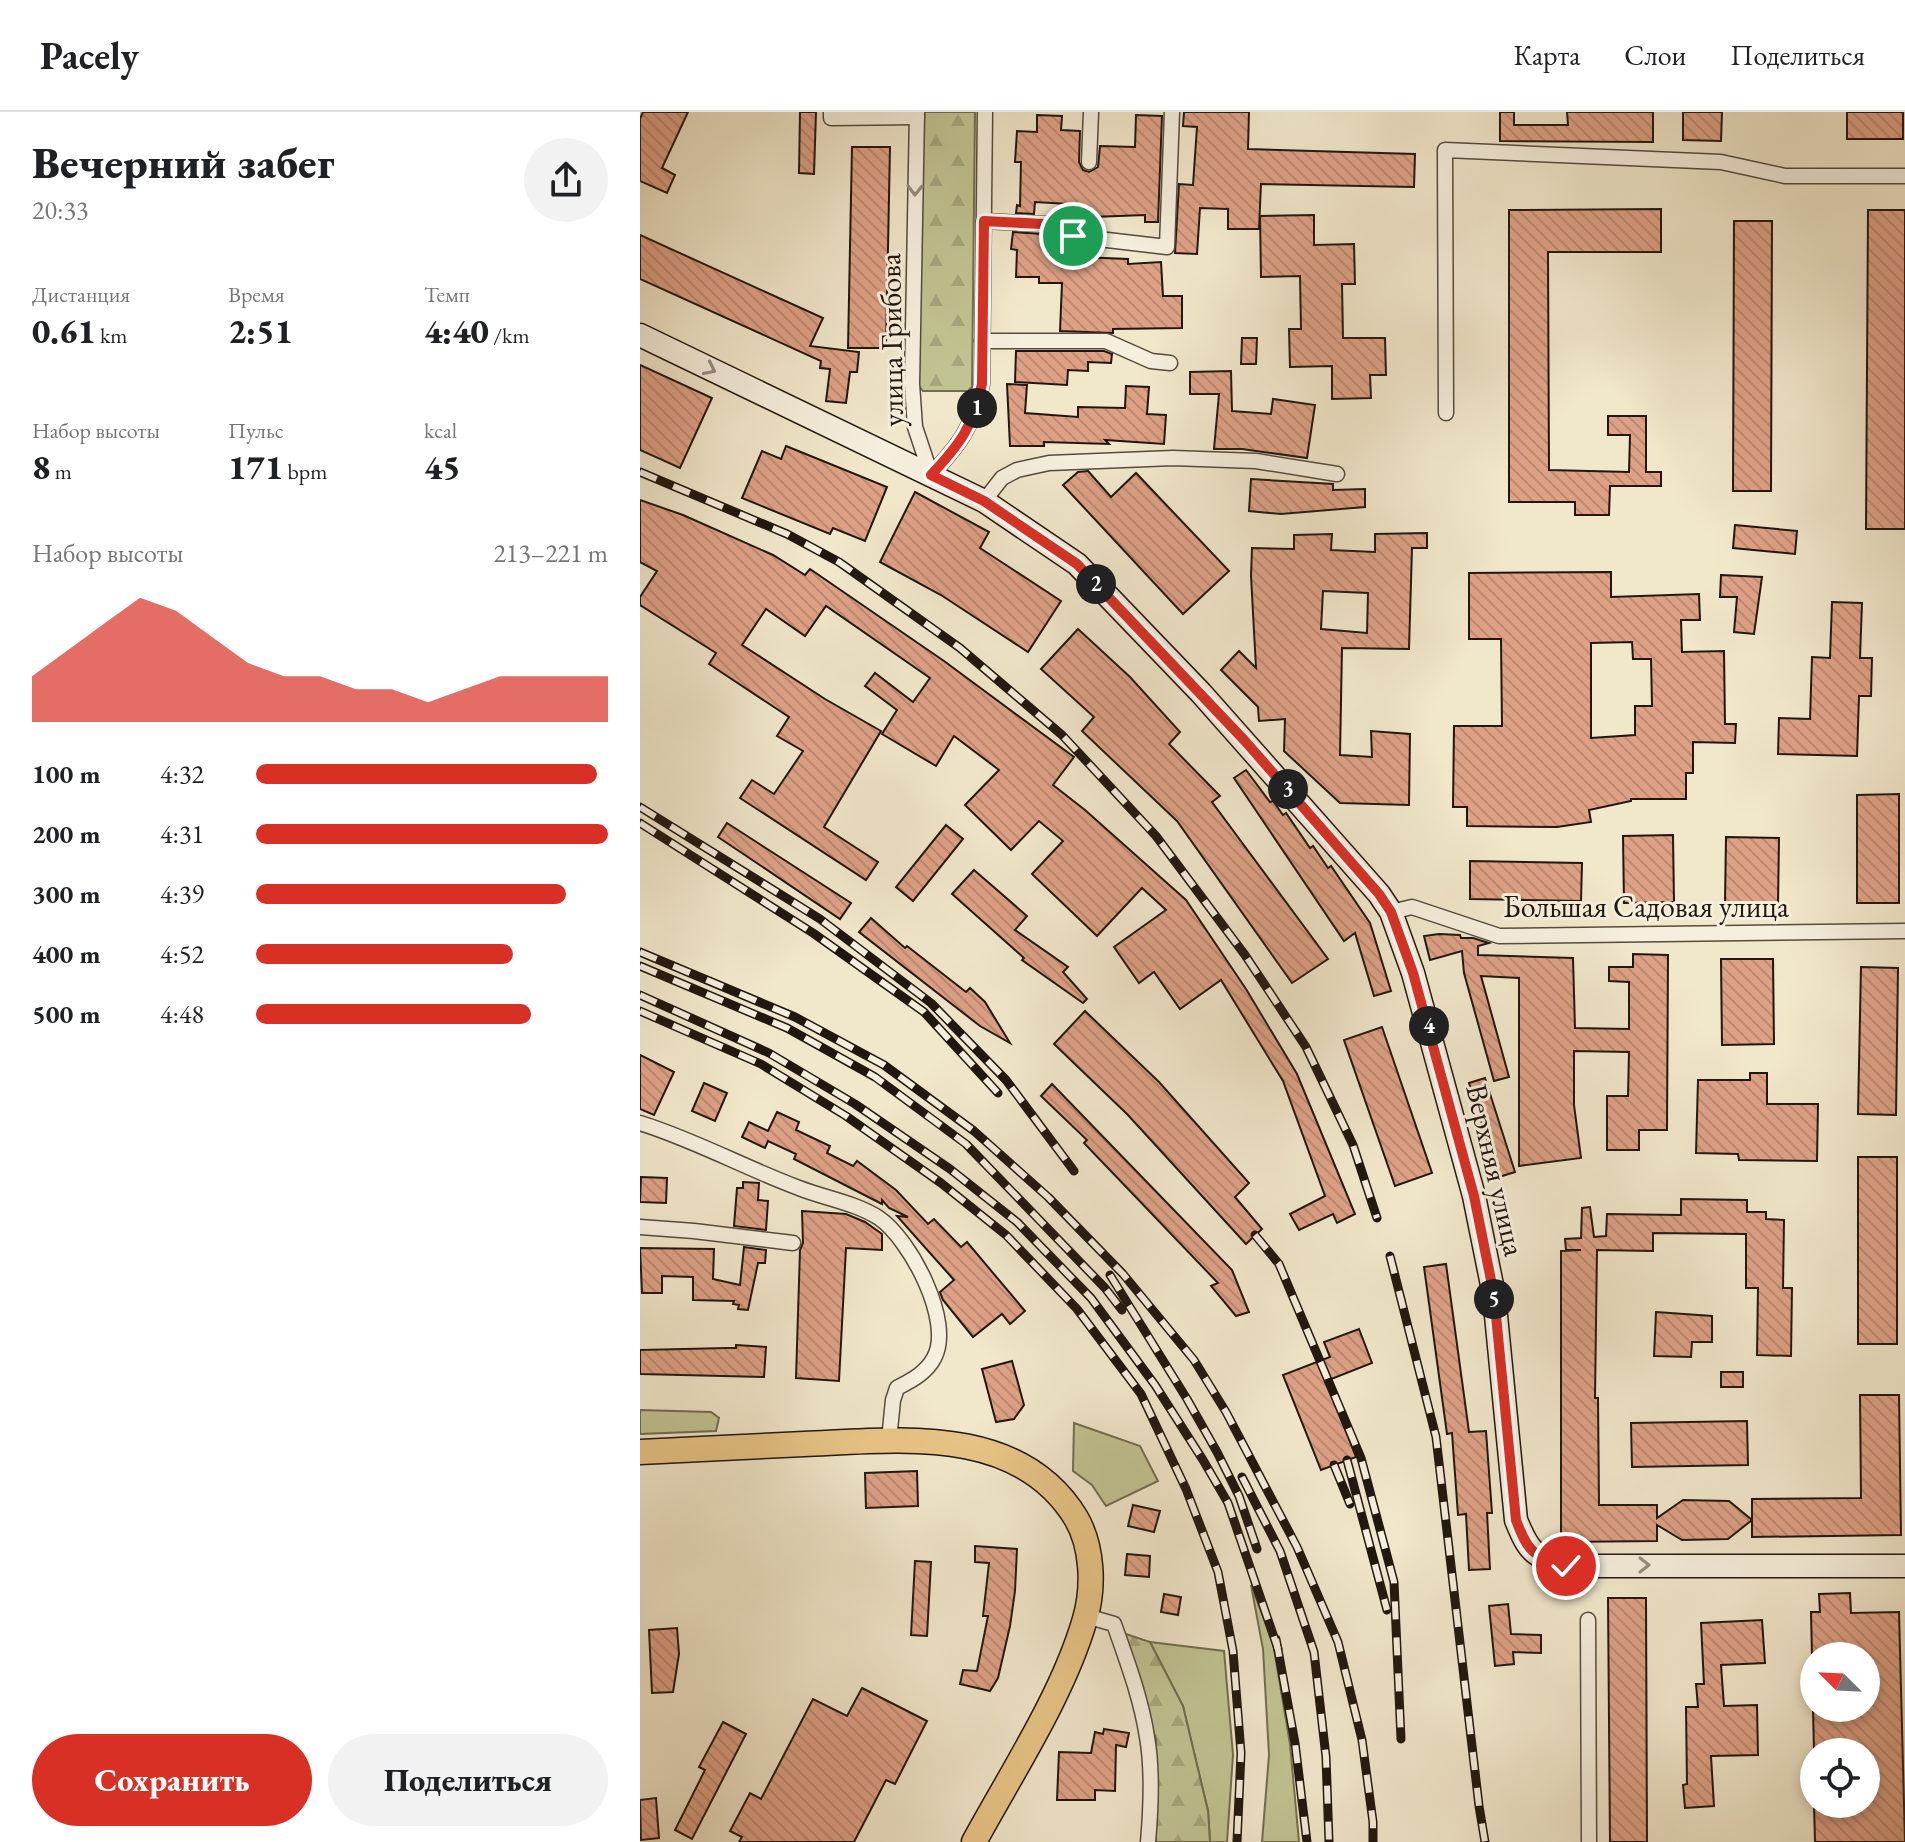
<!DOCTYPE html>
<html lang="ru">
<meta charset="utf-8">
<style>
body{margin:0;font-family:"EB Garamond",serif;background:#f2f2f2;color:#202124;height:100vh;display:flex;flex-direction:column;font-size:30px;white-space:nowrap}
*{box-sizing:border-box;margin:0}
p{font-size:26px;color:#757577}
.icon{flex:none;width:44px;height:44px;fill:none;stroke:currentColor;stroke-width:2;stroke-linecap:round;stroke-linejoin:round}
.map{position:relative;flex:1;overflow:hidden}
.drawer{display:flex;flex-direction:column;background:#fff;width:640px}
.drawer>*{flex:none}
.needle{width:52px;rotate:294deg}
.fabs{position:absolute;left:1160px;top:1530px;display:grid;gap:16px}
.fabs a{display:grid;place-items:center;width:80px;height:80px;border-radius:50%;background:#fff;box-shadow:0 4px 12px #0003;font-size:40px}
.pin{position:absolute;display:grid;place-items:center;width:68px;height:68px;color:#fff;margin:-34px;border:4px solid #fff;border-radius:50%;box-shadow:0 2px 8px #0007}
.km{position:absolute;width:40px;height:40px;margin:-20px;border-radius:50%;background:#222;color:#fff;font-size:22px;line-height:40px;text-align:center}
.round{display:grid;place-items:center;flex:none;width:84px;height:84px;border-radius:42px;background:#f2f2f2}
.summary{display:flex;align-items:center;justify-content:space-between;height:136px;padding:0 32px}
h1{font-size:44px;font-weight:800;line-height:60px}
.stats{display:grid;grid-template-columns:repeat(3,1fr);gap:12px;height:136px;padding:8px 32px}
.stats div{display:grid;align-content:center}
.stats b{font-size:34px;font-weight:800}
.stats small{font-size:22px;font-weight:400}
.stats p{font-size:22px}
.chart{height:224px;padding:16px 32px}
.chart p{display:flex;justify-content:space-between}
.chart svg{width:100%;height:144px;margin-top:8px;fill:#d93025;opacity:.7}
.cta{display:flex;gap:16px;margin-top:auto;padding:16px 32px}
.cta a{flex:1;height:92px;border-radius:48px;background:#d93025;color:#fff;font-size:32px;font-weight:800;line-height:92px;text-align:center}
.cta a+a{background:#f2f2f2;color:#202124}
ul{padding:0 32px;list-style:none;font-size:26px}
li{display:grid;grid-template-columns:128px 96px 1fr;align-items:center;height:60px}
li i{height:20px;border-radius:10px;background:#d93025}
header{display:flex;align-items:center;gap:48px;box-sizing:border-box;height:112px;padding:0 40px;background:#fff;border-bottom:2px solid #e0e0e0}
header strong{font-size:38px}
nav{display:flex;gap:44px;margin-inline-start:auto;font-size:28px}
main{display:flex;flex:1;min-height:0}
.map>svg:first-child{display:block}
.grass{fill:#c2c392;stroke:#726d50;stroke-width:2}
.forest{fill:url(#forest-firs);stroke:#726d50;stroke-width:2}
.building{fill:url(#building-back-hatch);stroke:#21170f;stroke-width:2;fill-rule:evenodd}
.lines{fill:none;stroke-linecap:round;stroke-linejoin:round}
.street-casing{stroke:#554b3e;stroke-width:17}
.secondary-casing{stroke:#21170f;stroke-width:25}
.primary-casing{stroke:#21170f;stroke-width:27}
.street{stroke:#f6efdd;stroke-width:14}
.secondary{stroke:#f6efdd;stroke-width:22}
.primary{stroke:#e8c486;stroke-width:24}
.rail-casing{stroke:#21170f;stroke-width:9}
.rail{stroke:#f6efdd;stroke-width:6;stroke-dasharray:18;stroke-linecap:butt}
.oneway{stroke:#968e80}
.route-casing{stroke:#fff;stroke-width:16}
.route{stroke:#d93025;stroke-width:10}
.labels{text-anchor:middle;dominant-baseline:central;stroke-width:6;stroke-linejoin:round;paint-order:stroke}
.street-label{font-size:30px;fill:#21170f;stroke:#f6efdd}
</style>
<header>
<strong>Pacely</strong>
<nav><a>Карта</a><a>Слои</a><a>Поделиться</a></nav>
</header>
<main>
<section class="drawer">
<div class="summary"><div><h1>Вечерний забег</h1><p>20:33</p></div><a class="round"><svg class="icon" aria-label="share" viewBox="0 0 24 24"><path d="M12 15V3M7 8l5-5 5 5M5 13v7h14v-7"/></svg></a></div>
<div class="stats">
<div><p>Дистанция</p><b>0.61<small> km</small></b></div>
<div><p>Время</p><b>2:51</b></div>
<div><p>Темп</p><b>4:40<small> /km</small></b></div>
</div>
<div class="stats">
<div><p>Набор высоты</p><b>8<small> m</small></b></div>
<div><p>Пульс</p><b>171<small> bpm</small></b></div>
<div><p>kcal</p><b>45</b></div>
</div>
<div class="chart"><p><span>Набор высоты</span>213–221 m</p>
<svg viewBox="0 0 160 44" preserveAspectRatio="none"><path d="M0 44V30L10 22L20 14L30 6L40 10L50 18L60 26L70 30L80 30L90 34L100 34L110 38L120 34L130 30L140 30L150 30L160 30V44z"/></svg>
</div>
<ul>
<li><b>100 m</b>4:32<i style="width:97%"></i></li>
<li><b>200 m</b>4:31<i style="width:100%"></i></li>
<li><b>300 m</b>4:39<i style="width:88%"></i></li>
<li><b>400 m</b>4:52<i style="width:73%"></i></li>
<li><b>500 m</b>4:48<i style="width:78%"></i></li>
</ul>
<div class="cta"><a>Сохранить</a><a>Поделиться</a></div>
</section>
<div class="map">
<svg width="1265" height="1730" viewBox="0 0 1265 1730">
<defs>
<pattern id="forest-firs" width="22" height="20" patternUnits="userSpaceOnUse" patternTransform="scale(2)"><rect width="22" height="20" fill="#c2c392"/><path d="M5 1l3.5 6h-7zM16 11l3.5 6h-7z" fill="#a6a77d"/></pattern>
<pattern id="building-back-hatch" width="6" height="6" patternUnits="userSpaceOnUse" patternTransform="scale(2)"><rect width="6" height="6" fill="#dea186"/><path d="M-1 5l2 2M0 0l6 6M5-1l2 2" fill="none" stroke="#be8a72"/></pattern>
</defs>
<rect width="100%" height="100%" fill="#f1e7cb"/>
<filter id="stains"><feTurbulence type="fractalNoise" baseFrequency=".0025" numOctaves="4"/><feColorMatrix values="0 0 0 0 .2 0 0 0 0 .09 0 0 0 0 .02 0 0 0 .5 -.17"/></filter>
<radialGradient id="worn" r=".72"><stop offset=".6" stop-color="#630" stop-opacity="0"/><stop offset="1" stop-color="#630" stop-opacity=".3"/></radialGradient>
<g class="grass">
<path d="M0,1298L71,1300L79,1306L76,1319L0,1322Z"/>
<path d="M434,1311L500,1334L518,1369L466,1394L452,1373L433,1359Z"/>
<path d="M611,1473L633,1531L650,1632L659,1730H622L629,1643L623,1537Z"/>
<path d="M510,1530L584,1539L593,1643L587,1730H570L568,1699L543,1594Z"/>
</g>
<g class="forest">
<path d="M283,0H335L332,275L328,279H283L279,274Z"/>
<path d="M483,1521L510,1530L543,1594L568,1699L570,1730H516V1628Z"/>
</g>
<g class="building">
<path d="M3,0H48L22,56L35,63L27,81L0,69V7Z"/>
<path d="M160,0H176L174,62L159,61Z"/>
<path d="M544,0H609L608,37L775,42L774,75L621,72L619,117H588V97L560,96L557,142L535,141L539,72L553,73L557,15L543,14Z"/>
<path d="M860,0H874V13H928L927,0H1013V30L860,29Z"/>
<path d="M1043,0H1082L1081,29L1043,28Z"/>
<rect x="1207" y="0" width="56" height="27"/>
<path d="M397,3L422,4L421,18L440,19L439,50L443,58L449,60L458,55L460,34L495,35L496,3L522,4L518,110H505V103L452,105V113H436V93L429,92L395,90L394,102L376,101L377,93L380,94L381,50H375L377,19L397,20Z"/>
<path d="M212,35H250L246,236H208Z"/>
<path d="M1021,97V140H908L909,358L989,360L990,323H968V304H1006V360H1021V374H970L969,403H935V390H869V98Z"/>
<path d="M1228,98H1265V417H1226Z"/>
<path d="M674,103V133L714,132L715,172H702L703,226H745L746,263H730L731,286L692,287V254L650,255L649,217H661L660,164L621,165L620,104Z"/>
<path d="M1094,109H1132L1131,379H1093Z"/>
<path d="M373,120L418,123L416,144L488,147V152L521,150L523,184H542V216L473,217V221L420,219L422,171H399V165H376L377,138L371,137Z"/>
<path d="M0,123L183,206L170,234L219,240L217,260H210L206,291L186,289L190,257L180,256L181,249L0,167Z"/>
<path d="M602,226H617L616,252H601Z"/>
<path d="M376,239H464L472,242L471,251L448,250V259L428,258L427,273L375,270Z"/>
<path d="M0,253L72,286L40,356L0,338Z"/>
<path d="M591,259L592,299L631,302L633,287L675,293L667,346L602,337H574L579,282H550V260Z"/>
<path d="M367,272L387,273L385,301L438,305V295L485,296L486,274L509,275L507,302L526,303L524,332L465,328L469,332L404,330V334H370Z"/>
<path d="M146,334L247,375L225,429L193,416L190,422L102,386L122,339L141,347Z"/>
<path d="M448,359L471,385L496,361L589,459L543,502L423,373L438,360Z"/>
<path d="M611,367L693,372V378L725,377V395L641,402L609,399Z"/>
<path d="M275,380L349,420L340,436L421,489L388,540L301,483L240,450Z"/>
<path d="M0,388L43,403L133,443L165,463L170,457L304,549L434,645L413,673L445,698L546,788L606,877L657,962L715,1102L697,1111L693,1102L659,1118L650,1102L685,1084L643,969L581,868L540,897L514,860L499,871L474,835L526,798L502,776L457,824L392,762L423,729L399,709L371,738L325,693L359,658L314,624L296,654L242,622L257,598L225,574L235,561L273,590L290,566L186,494L165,524L126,497L102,533L185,587L241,619L184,715L238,750L226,768L100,686L112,668L134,682L163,639L137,624L149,605L69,552L76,541L0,493V485L17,459L0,450Z"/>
<path d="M1095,413L1157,419L1155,442L1093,436Z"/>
<path d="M787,421V436H772L769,537L702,536L700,643L732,645L731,619L770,622L769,693L700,691L644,639L645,607L619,609L618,595L581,558L599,539L616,556L611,464L612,436L654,437V423L692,422L691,438L735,440V422ZM683,479L728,481L727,521L681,517Z"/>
<path d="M971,460V485L1059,482L1060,508H1041L1042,540L1084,539L1085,612H1096L1095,631L1053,630V661H1046V687H991V689L949,698L951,710L917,715L827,714V695H813L814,614H862L861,527H829V461ZM992,530L993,547H1011L1012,594H995V623L951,626V531Z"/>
<path d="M1081,463L1122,465L1114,522L1094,520L1097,485H1080Z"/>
<path d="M1192,490L1222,491L1220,546H1232L1231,584H1219L1217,644L1138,642L1139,606L1170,607L1172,545L1190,546Z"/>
<path d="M438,517L490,565L540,620L529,632L580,684L572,690L688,847L652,871L537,709L442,619L454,605L401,557Z"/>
<path d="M606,658L630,690L633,689L643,703L646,701L670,736L673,734L688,756L691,754L730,811L751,879L734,884L715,821L704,829L594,666Z"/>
<path d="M1259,682V791H1217V683Z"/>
<path d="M87,711L211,791L200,807L78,725Z"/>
<path d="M306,713L323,727L273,789L256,775Z"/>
<path d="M1033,723L1034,790L984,791L983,724Z"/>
<path d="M1086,725L1139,726L1138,792L1085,791Z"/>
<path d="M830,749L942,751L941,789L830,787Z"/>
<path d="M334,758L387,804L375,818L428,855L423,860L447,887L443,891L382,848L384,846L312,782Z"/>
<path d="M231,806L265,836L267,834L326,880L330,876L345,890L370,931L340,914L219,820Z"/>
<path d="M799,822L820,823L821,826H833L849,831L838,834V843L933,846L935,916L989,917V870L969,869V855H993V842L1028,843L1027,1018H999V1038H967V984H988L989,940L934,939V993L941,1046L879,1054V866L841,864L869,965L854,969L824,861L822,839L790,848L784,824Z"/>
<path d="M1081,847H1133L1134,932L1082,933Z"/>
<path d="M1221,855L1258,856L1256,1003L1218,1002Z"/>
<path d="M445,899L519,970L609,1071L595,1085L622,1117L606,1132L487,1002L414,932Z"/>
<path d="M742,915L792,1061L755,1074L704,928Z"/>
<path d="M0,943L34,960L14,1003L0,997Z"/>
<path d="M1110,961H1127V992H1178L1177,1049L1099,1048L1098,1042L1056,1041L1058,968H1110Z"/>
<path d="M845,966L875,1060L859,1065L829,971Z"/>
<path d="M64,971L87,981L75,1009L52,999Z"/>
<path d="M412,972L592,1158L609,1200L596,1204L571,1174L578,1171L444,1031L447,1028L401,984Z"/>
<path d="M137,1000L159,1010L156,1018L190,1034L187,1041L213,1054L217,1049L256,1078L288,1112L294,1107L321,1135L327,1130L385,1199L370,1212L362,1202L333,1225L303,1188L300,1180L314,1168L257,1104L268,1105L249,1096L242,1088V1092L154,1047L156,1042L128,1029L125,1036L102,1025L109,1010L128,1019Z"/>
<rect x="1218" y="1045" width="39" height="187"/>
<path d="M1,1065L27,1066L26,1091L0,1090Z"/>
<path d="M103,1070L119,1071L118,1088L128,1089L126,1118L94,1114L97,1076H103Z"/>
<path d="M1041,1087L1107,1088V1100H1126V1107L1144,1108L1143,1176H1152L1151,1244L1117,1243L1118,1176H1106V1122L1013,1121V1139L957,1138L955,1286H958L959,1393H1017V1406L1043,1388L1089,1389L1112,1408L1088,1427L1042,1428L1017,1413V1429L921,1430V1139L941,1138H926L925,1127L941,1126L942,1096L950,1095L954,1125L966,1124L967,1102L1041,1103Z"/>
<path d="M162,1099L206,1102L225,1110L242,1122V1138L206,1136L199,1269L156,1266L160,1138L163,1131Z"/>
<path d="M104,1135L126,1138L125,1151H118L108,1198L98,1197L99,1193L93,1192L94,1189L53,1188V1165L22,1164V1181H2L0,1136L74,1137L73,1167L100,1173Z"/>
<path d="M806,1152L829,1320L846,1319L852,1401H847L850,1457L829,1458L826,1402L818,1403L812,1321L807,1322L784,1155Z"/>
<path d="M1016,1200L1072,1204V1230H1052L1051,1245L1014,1244Z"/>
<path d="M719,1217L732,1251L686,1269L716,1345L681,1358L643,1263L690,1245L684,1230Z"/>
<path d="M96,1233L126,1235L124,1265L0,1262V1238L87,1236H96Z"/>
<path d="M372,1249L384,1293L374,1307L356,1310L342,1257Z"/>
<rect x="1081" y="1260" width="22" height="15"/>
<path d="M1220,1283H1259L1261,1423L1112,1425V1387L1221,1386Z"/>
<path d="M1107,1309L1108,1353L992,1355L991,1311Z"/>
<path d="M277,1359L278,1394L226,1396L225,1361Z"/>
<path d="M493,1393L520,1399L514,1420L488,1414Z"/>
<path d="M335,1434L377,1437L375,1479L370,1514L358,1566L350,1579L320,1572L323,1558L337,1559L348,1504H343L349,1451L335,1450Z"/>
<path d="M487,1442L510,1444L509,1465L485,1463Z"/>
<path d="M275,1449L291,1450L287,1524L271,1523Z"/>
<path d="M1210,1481L1211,1501L1259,1500L1265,1730H1175L1174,1692H1226V1640H1174L1173,1596H1226V1544H1172L1171,1500H1180L1179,1482Z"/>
<path d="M524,1482L541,1485L538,1503L521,1500Z"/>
<path d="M968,1486H1006L1007,1730H970Z"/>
<path d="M868,1492L871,1522L901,1523V1541L873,1540L874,1552L855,1554L849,1494Z"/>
<path d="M1122,1508L1125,1551L1081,1553L1084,1594L1117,1593L1118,1643L1071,1644L1074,1694L1045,1696L1043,1673L1047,1672L1046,1595H1058L1056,1572H1064L1061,1511Z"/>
<path d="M37,1516L39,1542L33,1580L12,1581L9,1518Z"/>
<path d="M222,1576L287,1609L255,1672L246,1668L214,1730H99L102,1725L90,1719L110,1681L121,1687L173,1587L207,1604Z"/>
<path d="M83,1610L106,1622L52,1727L35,1718L65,1658L59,1655Z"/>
<path d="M464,1617L489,1621L486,1635L476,1633L475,1679L455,1678V1688H417L419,1640L451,1641L455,1620L463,1622Z"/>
<path d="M16,1686L19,1726L1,1728L0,1688Z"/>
</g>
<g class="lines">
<g class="street-casing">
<g id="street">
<path d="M191,0V6L277,5"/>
<path d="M277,0L272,272L275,315L291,363C320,332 333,315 342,272L345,0"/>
<path d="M449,50L451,0"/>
<path d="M344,109L423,113L433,124L527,135L532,0"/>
<path d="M342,229H466L511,249L530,251"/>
<path d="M806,301L805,38L1081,50L1145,64H1265"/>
<path d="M344,389L362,366L377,358L409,351L533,346L588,348L616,349L697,362"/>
<path d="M751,800L772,795L859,824L1265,819"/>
<path d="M0,1011C55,1028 105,1056 159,1076C184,1086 216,1091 239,1106C270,1127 314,1210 294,1246C286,1261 272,1268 257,1276L253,1288L249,1328"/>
<path d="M0,1115L54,1119L153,1131"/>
<path d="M446,1504L474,1512C487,1549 501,1586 507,1625C513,1659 511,1696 508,1730"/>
<path d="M948,1508L949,1730"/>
</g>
</g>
<g class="secondary-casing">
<path id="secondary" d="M0,223L344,389L437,452L561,581L739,782L751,800L773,861L834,1084L854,1183L876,1408C889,1440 893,1444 926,1454H1265"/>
</g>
<g class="primary-casing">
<path id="primary" d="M0,1340C55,1337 109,1335 164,1332C258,1328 379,1312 436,1406C453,1435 454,1476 445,1507C423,1583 372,1660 334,1730"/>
</g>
<use href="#street" class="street"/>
<use href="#secondary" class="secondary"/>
<use href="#primary" class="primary"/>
<g class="rail-casing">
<g id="rail">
<path d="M0,360L147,422L199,450L320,536L422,623L516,724L605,843L666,935L713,1033L737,1106"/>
<path d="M0,695L180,807L291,891L366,968L434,1059"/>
<path d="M0,711L173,821L284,900L358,981"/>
<path d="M0,840L155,905L244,953L334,1019L408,1085L483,1162L554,1248L586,1300L657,1435L698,1530L722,1628L733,1710V1730"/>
<path d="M0,854L147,916L235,965L326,1032L465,1176L482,1198"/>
<path d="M0,883L129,941L215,992L310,1057L377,1110L451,1186L515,1273L563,1348L588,1391L638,1537"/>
<path d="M0,899L121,952L206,1004L301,1071L366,1123L437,1197L501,1282L546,1377L578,1460L593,1539L601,1641L597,1730"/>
<path d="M615,1123L639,1152L721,1346L754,1470L761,1627"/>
<path d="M750,1144L796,1325L839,1694L845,1730"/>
<path d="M470,1163L547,1287L577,1340L599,1384L617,1437"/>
<path d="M707,1348L747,1498"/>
<path d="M694,1353L710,1392"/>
<path d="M602,1365L640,1439L674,1540L686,1645L689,1730"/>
<path d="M636,1527L655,1631L667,1730"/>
</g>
</g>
<use href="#rail" class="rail"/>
</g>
<defs><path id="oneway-chevron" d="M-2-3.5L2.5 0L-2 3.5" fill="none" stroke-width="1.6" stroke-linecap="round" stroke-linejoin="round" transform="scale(2)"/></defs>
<g class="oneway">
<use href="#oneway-chevron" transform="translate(275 78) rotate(91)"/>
<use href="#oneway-chevron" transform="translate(70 257) rotate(26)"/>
<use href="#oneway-chevron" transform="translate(1004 1453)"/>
</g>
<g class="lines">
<g class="route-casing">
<path id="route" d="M433,124L423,113L344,109L342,272C333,315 320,332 291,363L344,389L437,452L605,629L739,782L751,800L773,861L834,1084L854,1183L876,1408C888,1440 893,1444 926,1454"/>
</g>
<use href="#route" class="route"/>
</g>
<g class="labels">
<g class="street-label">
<text transform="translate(251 228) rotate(-91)">улица Грибова</text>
<text x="1006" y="794">Большая Садовая улица</text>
<text transform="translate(856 1058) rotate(77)">Верхняя улица</text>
</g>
</g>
<rect width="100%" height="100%" filter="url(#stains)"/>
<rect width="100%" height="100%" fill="url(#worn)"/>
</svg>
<div class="fabs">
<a><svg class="needle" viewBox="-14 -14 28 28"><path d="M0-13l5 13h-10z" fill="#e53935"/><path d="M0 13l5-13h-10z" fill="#757577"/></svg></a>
<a><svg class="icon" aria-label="locate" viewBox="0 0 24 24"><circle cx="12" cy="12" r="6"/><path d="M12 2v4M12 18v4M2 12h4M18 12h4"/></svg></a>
</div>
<div class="pin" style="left:433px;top:124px;background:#1e9e55"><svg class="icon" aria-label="arrive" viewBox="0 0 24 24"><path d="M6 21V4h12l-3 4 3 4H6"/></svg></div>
<div class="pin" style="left:926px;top:1454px;background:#d93025"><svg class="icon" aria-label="check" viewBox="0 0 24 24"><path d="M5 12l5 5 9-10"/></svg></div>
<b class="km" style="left:337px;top:296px">1</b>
<b class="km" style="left:456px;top:472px">2</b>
<b class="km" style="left:648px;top:677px">3</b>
<b class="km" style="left:789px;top:914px">4</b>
<b class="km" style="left:854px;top:1187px">5</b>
</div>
</main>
